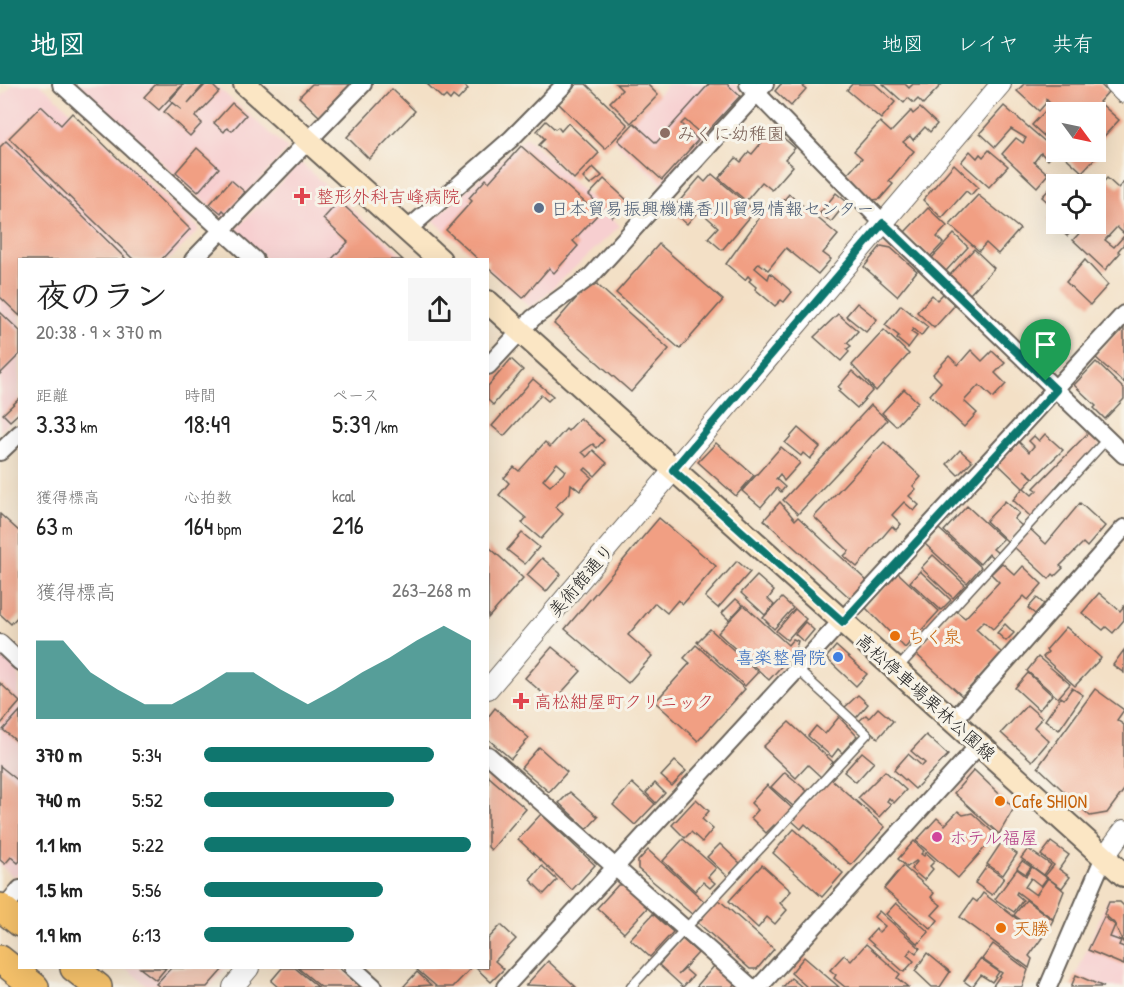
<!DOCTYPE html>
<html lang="ja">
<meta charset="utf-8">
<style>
body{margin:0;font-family:"Patrick Hand","Klee One",sans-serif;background:#f6f6f6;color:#222;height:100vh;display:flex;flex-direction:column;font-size:22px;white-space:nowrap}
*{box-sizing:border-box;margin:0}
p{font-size:20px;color:#767676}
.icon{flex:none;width:33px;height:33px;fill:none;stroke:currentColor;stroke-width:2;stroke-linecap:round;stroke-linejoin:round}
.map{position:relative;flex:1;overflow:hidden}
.side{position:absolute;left:18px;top:174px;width:471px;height:711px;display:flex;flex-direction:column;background:#fff;border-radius:0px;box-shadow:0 6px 24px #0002}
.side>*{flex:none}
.needle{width:39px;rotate:123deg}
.controls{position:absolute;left:1046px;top:18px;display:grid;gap:12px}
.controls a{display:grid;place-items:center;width:60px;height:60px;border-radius:0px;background:#fff;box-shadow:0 6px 24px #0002;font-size:30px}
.pin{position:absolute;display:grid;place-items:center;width:51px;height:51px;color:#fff;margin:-62px -26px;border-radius:50% 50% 50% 0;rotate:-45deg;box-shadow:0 0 6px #0007}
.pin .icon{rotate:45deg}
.round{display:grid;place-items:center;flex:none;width:63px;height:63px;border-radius:0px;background:#f6f6f6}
.summary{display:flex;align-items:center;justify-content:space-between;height:102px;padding:0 18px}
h1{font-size:33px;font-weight:600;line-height:45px}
.figures{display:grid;grid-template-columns:repeat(3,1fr);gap:9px;height:102px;padding:6px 18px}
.figures div{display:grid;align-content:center}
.figures b{font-size:26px;font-weight:600}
.figures small{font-size:16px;font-weight:400}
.figures p{font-size:16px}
.chart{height:168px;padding:12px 18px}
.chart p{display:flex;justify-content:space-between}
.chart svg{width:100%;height:108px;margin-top:6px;fill:#0f766e;opacity:.7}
ul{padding:0 18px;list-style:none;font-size:20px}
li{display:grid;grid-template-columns:96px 72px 1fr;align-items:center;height:45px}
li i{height:15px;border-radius:8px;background:#0f766e}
header{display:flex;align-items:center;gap:36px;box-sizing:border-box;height:84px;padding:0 30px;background:#0f766e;color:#fff}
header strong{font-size:28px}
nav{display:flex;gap:33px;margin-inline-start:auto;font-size:21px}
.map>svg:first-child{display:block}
.built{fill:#f7cfd0}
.building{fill:#f19f83;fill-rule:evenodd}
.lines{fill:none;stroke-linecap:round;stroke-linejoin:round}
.service-casing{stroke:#676158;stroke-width:11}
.minor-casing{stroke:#676158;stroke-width:20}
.tertiary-casing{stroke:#676158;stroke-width:22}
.secondary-casing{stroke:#676158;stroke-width:26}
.trunk-casing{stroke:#676158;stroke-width:30}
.service{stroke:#fff;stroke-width:8}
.minor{stroke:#fff;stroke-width:16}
.tertiary{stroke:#fff;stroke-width:20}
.secondary{stroke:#fbe6c4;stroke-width:22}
.trunk{stroke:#f5c16b;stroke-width:27}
.route-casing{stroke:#fff;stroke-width:12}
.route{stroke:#0f766e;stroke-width:8}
.education-dot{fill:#8d6e63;stroke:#f7f3e8;stroke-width:2}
.health-dot{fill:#e0444e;stroke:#f7f3e8;stroke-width:2}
.service-dot{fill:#5c6f8a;stroke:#f7f3e8;stroke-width:2}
.food-dot{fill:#e8710a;stroke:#f7f3e8;stroke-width:2}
.shop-dot{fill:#3f7fe0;stroke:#f7f3e8;stroke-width:2}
.hotel-dot{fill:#d1479c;stroke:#f7f3e8;stroke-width:2}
.labels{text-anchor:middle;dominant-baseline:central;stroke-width:6;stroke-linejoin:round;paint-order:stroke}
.education-label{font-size:18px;fill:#785e54;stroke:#f7f3e8;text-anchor:start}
.health-label{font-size:18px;fill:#be3a42;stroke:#f7f3e8;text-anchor:start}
.service-label{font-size:18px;fill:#4e5e75;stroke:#f7f3e8;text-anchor:start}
.street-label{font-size:18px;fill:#1c1c1c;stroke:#f7f3e8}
.food-label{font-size:18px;fill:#c56008;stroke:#f7f3e8;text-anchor:start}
.shop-label{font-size:18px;fill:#366cbe;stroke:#f7f3e8;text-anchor:end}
.hotel-label{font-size:18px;fill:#b23c85;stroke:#f7f3e8;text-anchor:start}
</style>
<header>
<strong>地図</strong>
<nav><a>地図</a><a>レイヤ</a><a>共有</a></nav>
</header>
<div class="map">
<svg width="1124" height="903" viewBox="0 0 1124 903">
<rect width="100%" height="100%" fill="#f7f3e8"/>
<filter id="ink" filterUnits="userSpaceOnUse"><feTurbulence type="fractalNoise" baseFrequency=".0167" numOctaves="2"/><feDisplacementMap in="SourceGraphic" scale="12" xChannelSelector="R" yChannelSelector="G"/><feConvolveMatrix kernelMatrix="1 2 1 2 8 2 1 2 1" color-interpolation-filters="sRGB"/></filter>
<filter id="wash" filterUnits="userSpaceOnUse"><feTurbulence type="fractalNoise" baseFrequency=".008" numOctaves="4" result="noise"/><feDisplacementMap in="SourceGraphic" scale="24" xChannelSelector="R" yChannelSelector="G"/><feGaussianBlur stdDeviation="1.35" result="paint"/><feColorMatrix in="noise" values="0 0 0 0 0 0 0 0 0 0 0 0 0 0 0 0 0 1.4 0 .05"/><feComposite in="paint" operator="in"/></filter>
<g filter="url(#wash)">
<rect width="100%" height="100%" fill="#f3e0c6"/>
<g class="built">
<path d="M14,0H41L198,143V147L170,175L20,176L19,329L0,348V14Z"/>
<path d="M75,0H214L288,65L224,135Z"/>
<path d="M668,0H735L740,5L741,15L662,100L614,56Z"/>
<path d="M526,53L620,142L531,224L488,185V176L477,175L433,136Z"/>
<path d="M300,78L407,175H266L236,145Z"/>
<path d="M0,568L19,587L20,787L14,793L0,781Z"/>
<path d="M1108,815L1124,820V903H1071Z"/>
<path d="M126,884H227L210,903H149Z"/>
</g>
<g id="blocks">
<g class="building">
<path d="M156,0H183L159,26L144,13Z"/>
<path d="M184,0H204L188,19L206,0H211L219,8L195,33L202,39L190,52L164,28L172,19L182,26L170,16Z"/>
<path d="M312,0H351L320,33L299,13Z"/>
<path d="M427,0H463L468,5L458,16L453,12L450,16L446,12L443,15Z"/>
<path d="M577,0H586L628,41L605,65L558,19Z"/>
<path d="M616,0H647L658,11L631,39L610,18L622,6Z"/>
<path d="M709,0H727L740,12L703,52L685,36L681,40L698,56L662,96L618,56L634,39L656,59Z"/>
<path d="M781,0H807L803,3L806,5L791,22L775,7Z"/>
<path d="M852,0H875L895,18L881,35L847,6Z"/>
<path d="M883,0H905L909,4L913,0H942L923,20L918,15L914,19L908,14L904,19Z"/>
<path d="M1024,0H1100L1108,8L1099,18L1119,36L1095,62V28H1058L1046,15V19L1039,27L1017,7Z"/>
<path d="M392,5L415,27L369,75L347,53Z"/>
<path d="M232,19L246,31L232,47L227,44L224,48L214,39Z"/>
<path d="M41,22L61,41L72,29L190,145L161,176H134L9,54Z"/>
<path d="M1004,22L1056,67L1048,76L1041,69L1034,78L1048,90L1037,103L1002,70L1016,54L1023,59L1026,54L1011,45L995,63L980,49Z"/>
<path d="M920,24L937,40L930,48L925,43L913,56L910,52L903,58L914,67L889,97L893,100L880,115L873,116L847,91L862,74L854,67L880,38L891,48L911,27L913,30Z"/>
<path d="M1047,25L1056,34L1054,61L1032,41Z"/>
<path d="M546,37L555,45L558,43L561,47L568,39L599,69L574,95L539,61L545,55L537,47Z"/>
<path d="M773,45L795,64L785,75L793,82L772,106L762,98L746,117L719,94L736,74L741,78L749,68L752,70Z"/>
<path d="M6,57L127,176H20V232L0,213V63Z"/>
<path d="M521,62L598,130L573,157L578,162L554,189L549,184L523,214L488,183V176H479L446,146L472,117L469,114L486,95L489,98Z"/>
<path d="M197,64L219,84L198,108L176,88Z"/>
<path d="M989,66L1008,82L989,103L961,78L970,67L977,74L980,70L983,73Z"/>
<path d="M1060,68H1093L1097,72L1082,88Z"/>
<path d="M954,80L978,103L971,111L966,107L942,134L923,116Z"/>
<path d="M593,83L602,92L590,101L583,94Z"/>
<path d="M712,90L755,127L722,166L708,154L718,143L699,126L687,140L671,127L700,93L705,98Z"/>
<path d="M1107,94L1118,104L1124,98V150L1117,143L1105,156L1114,163L1124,152V160L1118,167L1120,169L1105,186L1073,156L1088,140H1095V107Z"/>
<path d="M604,95L630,119L612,133L589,111Z"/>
<path d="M231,96L245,108L226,129L223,126L221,129L210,120Z"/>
<path d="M1054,100L1056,117L1052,122L1042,113Z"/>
<path d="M836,109L847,118L831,138L820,129Z"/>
<path d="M789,110L838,151L823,169L831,175L818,190L786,164L768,186L759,179L755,184L768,195L770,189L792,208L784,218L781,216L775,222L755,205L756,203L749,197L751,195L748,192L745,196L726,180L768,122L774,128Z"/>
<path d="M978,111L1020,145L998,170L986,159L979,167L950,141Z"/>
<path d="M339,117L403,176H331L348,158L323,135Z"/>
<path d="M928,124L947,142L937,153L943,159L930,173L905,148Z"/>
<path d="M1056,126V140H1070L1075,144L1067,152L1048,135Z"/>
<path d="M954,150L968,163L946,187L932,174Z"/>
<path d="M659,160L723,216L680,265L616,209Z"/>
<path d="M881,162L891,164L917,187L897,212L864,183Z"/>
<path d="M974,165L994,184L970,210L950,191Z"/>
<path d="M1085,176L1108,201L1090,221L1066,198Z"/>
<path d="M592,196L669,265L631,308L554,240Z"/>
<path d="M943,210L955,221L934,244L917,228L932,211L937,216Z"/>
<path d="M857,219L877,235L866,248L846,232Z"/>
<path d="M901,221L928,243L921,252L913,245L911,248L917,252L908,264L897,255L899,252L885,241Z"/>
<path d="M0,228L20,247V270L0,290Z"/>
<path d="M838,230L858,247L847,259L851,262L847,265L849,268L841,277L814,253Z"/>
<path d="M1124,241V299L1095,273Z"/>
<path d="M884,246L909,270L876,307L852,281Z"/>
<path d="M971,266L982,277L992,267L1005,279L995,289L1006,300L993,314L979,301L964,317L977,329L964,343L930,311L941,298L933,290L949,272L958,281Z"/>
<path d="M511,275L523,286L493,321L488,316V302Z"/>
<path d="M1096,278L1124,305V315L1105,335L1094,324L1096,322L1074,301Z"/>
<path d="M852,287L873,306L857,324L838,307L841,305L838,303Z"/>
<path d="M533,295L553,312L548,317L541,311L504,352L492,342Z"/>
<path d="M904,305L918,318L896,342L882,329Z"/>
<path d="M20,314V328L10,337L3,330Z"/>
<path d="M871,321L887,336L798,430L783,416Z"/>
<path d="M580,334L604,356L597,364L593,360L582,368L587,373L593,366L607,379L595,392L586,384L584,386L592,393L580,407L571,400L570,409L555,423L563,430L541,455L522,439L526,434L499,411L509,399L504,394L514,383L519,387L545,358L550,363L566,345L568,347ZM557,379L566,387L550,402L543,396Z"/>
<path d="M798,344L820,363L810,375L803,369L801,372L785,359Z"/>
<path d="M1088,349L1100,360L1069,394L1066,392L1055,404L1058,406L1032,434L1013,416L1023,404L998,380L1019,358L1029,368L1034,362L1029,357L1034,352L1039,357L1045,350L1063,366L1034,394L1024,386L1033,394L1024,404L1032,411L1037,406L1034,404Z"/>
<path d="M884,358L921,393L913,402L916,405L909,412L919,421L914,427L904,418L892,431L901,440L896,446L892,442L857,483L844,472L849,467L814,433Z"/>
<path d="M716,359L754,391L736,412L698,378Z"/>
<path d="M781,363L800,379L784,397L780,390L776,395L785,403L781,408L777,404L761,423L742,407Z"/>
<path d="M960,366L972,377L958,391L947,380Z"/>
<path d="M1005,417L1019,429L1014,435L1022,442L1008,458L986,437Z"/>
<path d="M780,418L795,436L798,433L867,497L851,515L764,436Z"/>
<path d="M1080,419L1105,442L1087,463L1083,459L1060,482L1063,484L1055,492L1053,490L1049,495L1014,463L1030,445L1046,460Z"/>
<path d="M967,422L1003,455L993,465L998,469L993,474L989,470L980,480L944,447Z"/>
<path d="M0,430L20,448V530L11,540L0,530Z"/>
<path d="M659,434L716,482L683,520L678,516L667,529L655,519L628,551L652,572L628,599L565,545Z"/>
<path d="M939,445L981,483L967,499L925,460Z"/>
<path d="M522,449L539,463L525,480L507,466Z"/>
<path d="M488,462L523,494L488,534Z"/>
<path d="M933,471L965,501L953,514L921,484Z"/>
<path d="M542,474L561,490L546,508L527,491Z"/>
<path d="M737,477L750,488L718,524L705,513Z"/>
<path d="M1002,479L1015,491L1023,482L1042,500L1028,516L1024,512L993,545L984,537L976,545L1002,569L962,612L915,569L955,526L965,534L999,498L991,490Z"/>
<path d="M920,487L951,516L941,526L910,498Z"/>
<path d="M898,489L939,527L905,564L866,524Z"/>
<path d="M757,492L774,507L768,515L774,521L765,531L741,509Z"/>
<path d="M1099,509L1120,527L1124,522V536L1113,549L1106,543L1103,546L1082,529Z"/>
<path d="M782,514L793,524L774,545L763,534Z"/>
<path d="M1037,514L1044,520L1035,530L1028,524Z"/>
<path d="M736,515L743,521L729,536L722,529Z"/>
<path d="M744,521L788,561L793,555L798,557L795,567L769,596L718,549Z"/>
<path d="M795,525L806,535L787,556L776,547Z"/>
<path d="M805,538L814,546L804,558L795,550Z"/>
<path d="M1005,540L1014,549L1006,557L997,549Z"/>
<path d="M1066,543L1101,574L1075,602L1043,573L1048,568L1046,566Z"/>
<path d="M710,545L758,588L745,602L697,558Z"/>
<path d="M696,561L745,605L698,657L655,618L690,579L684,574Z"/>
<path d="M836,562L867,590L856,602L826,574Z"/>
<path d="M552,563L581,587L553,618L525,594Z"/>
<path d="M1124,566V589L1113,581Z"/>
<path d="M1038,573L1070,600L1058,614L1027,587Z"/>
<path d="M1028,589L1052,611L1039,626L1015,604Z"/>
<path d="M0,599L20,618L0,641Z"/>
<path d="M1072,604L1083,611L1059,646L1045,636L1061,613L1064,615Z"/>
<path d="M1095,605L1124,626L1117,636L1124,641V706L1107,729L1090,732L1038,683Z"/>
<path d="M858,611L868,620L856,634L844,624Z"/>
<path d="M1027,621L1042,634L1034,643L1049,657L1032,677L1001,649Z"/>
<path d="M495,624L529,654L511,675L488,655V633Z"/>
<path d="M878,624L893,637L878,654L859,637L866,631L869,634Z"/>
<path d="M20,627V660L3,646Z"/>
<path d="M839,633L857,652L842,669L838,665L832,673L808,652L816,642L825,650Z"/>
<path d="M789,638L833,678L821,693L808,681L796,694L763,663Z"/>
<path d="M926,651L948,671L915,705L894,686L908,670L922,682L925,679L911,667Z"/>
<path d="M539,663L567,688L549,708L521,684Z"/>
<path d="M862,668L874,678L856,698L844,688Z"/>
<path d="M675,677L686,687L672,702L661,692Z"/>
<path d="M0,682L20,698V777L18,779L11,773L5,780L0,776Z"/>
<path d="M974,686L1014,724L999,750L954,709Z"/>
<path d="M885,687L906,706L894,719L889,714L887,717L891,720L879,733L858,714Z"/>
<path d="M785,688L807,707L793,722L771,703Z"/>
<path d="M488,692L526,725L491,766L488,763Z"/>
<path d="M830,694L885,743L851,781L805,740L801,745L791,736Z"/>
<path d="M632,699L655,720L635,741L613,721Z"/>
<path d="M655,699L665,709L656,719L646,709Z"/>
<path d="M767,701L793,725L776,743L774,741L766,749L751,734L758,726L751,719Z"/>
<path d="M570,708L598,733L587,745L559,719Z"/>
<path d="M696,715L709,727L702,735L713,745L702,758L691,748L685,754L672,741Z"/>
<path d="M958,727L963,731L972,729L996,751L958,794L916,757L937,734L945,741Z"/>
<path d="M541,730L595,781L572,806L518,755Z"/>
<path d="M794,745L843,789L822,813L773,769Z"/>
<path d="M683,755L716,784L708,793L715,799L710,804L703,798L695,807L663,777Z"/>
<path d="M914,757L924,767L921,770L924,772L926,769L935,777L930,782L933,785L924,796L911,785L917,778L916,777L907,783L898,775Z"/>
<path d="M1051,758L1069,771L1059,785L1070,793L1062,804L1045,792L1054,781L1041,771Z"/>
<path d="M1001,759L1017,770L1003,791L987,780Z"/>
<path d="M720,760L740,779L728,793L707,773Z"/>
<path d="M1028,765L1051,781L1044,791L1021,774Z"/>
<path d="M648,766L705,818L693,831L638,785V777Z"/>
<path d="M1022,777L1031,783L1026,790L1017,784Z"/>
<path d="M762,781L791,807L780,819L787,826L775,840L767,833L758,844L729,817Z"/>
<path d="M542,782L557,796L544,810L530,796Z"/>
<path d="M903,782L934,809L931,813L941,821L932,831L938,836L931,845L884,805Z"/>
<path d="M987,782L1004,794L992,811L975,799Z"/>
<path d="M1032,783L1047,794L1041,802L1031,794L1025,803L1036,811L1048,794L1064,807L1053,835L1017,808L1016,810L1023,816L1014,828L995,815L1017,785L1026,792Z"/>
<path d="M618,801H624L648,823L624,849L597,824Z"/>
<path d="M983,809L1042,854L1029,872L1032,875L1029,884L960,833L973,815L977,818Z"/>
<path d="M718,815L774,865L757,885H750L698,839Z"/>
<path d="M1026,816L1053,836L1044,853L1014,831Z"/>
<path d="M1109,818H1120L1124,822V860L1114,839L1104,830Z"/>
<path d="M896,819L929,848L918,860L886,830Z"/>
<path d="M879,827L920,864L916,869L911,865L907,871L914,877L904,888L867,855L876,845L879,848L885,842L874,833Z"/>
<path d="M653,830L673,848L650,873L630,855Z"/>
<path d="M1104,833L1115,841L1110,853L1121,857L1119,861L1124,863V881L1088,866Z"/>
<path d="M501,841L516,855L495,877L504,885L491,898L476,884H488V855Z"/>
<path d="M682,855L698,869L678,891L685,885L693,892L683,903L659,881Z"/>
<path d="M866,860L900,890L897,894L908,903H845L834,894L836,891L830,886L844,871L851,877Z"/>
<path d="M993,860L1028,886L1022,903H992L1002,889L982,875Z"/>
<path d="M927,869L950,888L940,903H932L915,887Z"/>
<path d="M804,873L839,903H807L791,889Z"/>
<path d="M980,875L999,888L992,898L981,891L972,903L964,897Z"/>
<path d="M548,877L576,903L526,901Z"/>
<path d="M715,881L735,899L732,903H696Z"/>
<path d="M140,884H166L156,896Z"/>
<path d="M171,884H224L207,903H160L156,900Z"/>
<path d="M282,884H295L318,903H278L271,897Z"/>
<path d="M298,884H339L362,903H321Z"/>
<path d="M415,884H471L453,903H437Z"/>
<path d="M417,888L431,901L403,903Z"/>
<path d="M1076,891L1104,903H1071Z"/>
<path d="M791,894L802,903H783Z"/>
</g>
</g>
</g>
<g filter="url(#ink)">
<use href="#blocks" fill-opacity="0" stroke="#676158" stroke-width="1.5"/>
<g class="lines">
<g class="service-casing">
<g id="service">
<path d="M897,585L1107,355"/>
<path d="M631,903L867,650L798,586"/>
</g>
</g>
<g class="minor-casing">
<g id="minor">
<path d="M61,0L255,176"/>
<path d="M748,0L883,139L1124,371"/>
<path d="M407,146L511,55L565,0"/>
<path d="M193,176L363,0"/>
<path d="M488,282L533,234L591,192L765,0"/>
<path d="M0,368L20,349"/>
<path d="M0,559L20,578"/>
<path d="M953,637L1124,444"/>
<path d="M488,671L751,903"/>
<path d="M0,829L20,805"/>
<path d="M353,884L374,903"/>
<path d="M505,903L1124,230"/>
<path d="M759,903L979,661"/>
<path d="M1048,903L1104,773"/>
</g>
</g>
<g class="tertiary-casing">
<g id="tertiary">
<path d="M1115,0L1124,9"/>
<path d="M488,605L1001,0"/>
<path d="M1104,773L1124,746"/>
<path d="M233,903L249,884"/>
</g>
</g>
<g class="secondary-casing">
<g id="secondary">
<path d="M245,0L440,176"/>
<path d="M488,218L1124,791"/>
</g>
</g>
<g class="trunk-casing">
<g id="trunk">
<path d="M0,823L20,839"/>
<path d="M0,875L35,903"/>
<path d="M74,884L98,903"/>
</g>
</g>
<use href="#service" class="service"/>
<use href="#minor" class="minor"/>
<use href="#tertiary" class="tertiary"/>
<use href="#secondary" class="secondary"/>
<use href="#trunk" class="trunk"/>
</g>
</g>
<g class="lines" filter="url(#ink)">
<g class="route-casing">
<path id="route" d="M883,139L1056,306L843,538L673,386Z"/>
</g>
<use href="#route" class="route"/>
</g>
<circle class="education-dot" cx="665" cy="49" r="6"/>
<g class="health-dot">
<path d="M299 103h6v6h6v6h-6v6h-6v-6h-6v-6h6z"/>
<path d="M518 608h6v6h6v6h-6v6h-6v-6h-6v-6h6z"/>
</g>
<circle class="service-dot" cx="539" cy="124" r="6"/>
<g class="food-dot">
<circle cx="895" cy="552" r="6"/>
<circle cx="1000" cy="717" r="6"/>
<circle cx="1001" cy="844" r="6"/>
</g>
<circle class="shop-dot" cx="838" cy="573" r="6"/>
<circle class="hotel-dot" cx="937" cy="753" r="6"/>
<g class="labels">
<g class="education-label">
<text x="677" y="49">みくに幼稚園</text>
</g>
<g class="health-label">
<text x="316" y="112">整形外科吉峰病院</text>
<text x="534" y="617">高松紺屋町クリニック</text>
</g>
<g class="service-label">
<text x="551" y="124">日本貿易振興機構香川貿易情報センター</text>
</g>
<g class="street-label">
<text transform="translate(581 496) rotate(-49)">美術館通り</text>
<text transform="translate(926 613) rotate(42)">高松停車場栗林公園線</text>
</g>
<g class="food-label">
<text x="907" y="552">ちく泉</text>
<text x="1012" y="717">Cafe SHION</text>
<text x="1013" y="844">天勝</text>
</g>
<g class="shop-label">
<text x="826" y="573">喜楽整骨院</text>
</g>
<g class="hotel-label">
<text x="949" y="753">ホテル福屋</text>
</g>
</g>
</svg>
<div class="controls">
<a><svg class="needle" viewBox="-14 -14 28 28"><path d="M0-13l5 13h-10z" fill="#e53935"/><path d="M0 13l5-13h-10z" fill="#767676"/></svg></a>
<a><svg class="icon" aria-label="locate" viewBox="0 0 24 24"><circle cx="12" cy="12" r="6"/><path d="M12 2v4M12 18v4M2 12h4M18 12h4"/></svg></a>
</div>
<div class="pin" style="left:1046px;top:297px;background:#1e9e55"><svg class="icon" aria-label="arrive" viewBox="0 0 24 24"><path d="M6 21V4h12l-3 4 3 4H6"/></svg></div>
<section class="side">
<div class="summary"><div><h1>夜のラン</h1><p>20:38 · 9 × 370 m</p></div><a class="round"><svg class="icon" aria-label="share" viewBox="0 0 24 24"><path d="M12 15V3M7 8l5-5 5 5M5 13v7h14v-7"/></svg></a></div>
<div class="figures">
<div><p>距離</p><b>3.33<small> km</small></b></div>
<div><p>時間</p><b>18:49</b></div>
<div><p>ペース</p><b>5:39<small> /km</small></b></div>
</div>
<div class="figures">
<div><p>獲得標高</p><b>63<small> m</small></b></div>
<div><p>心拍数</p><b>164<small> bpm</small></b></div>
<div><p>kcal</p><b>216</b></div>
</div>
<div class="chart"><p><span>獲得標高</span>263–268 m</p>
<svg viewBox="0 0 160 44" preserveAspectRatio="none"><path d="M0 44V12L10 12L20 25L30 32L40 38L50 38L60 32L70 25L80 25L90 32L100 38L110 32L120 25L130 19L140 12L150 6L160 12V44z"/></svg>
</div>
<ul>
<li><b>370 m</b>5:34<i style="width:86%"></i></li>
<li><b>740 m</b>5:52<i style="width:71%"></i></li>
<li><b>1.1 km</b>5:22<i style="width:100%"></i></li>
<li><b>1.5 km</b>5:56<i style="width:67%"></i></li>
<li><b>1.9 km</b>6:13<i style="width:56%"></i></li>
</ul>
</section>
</div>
